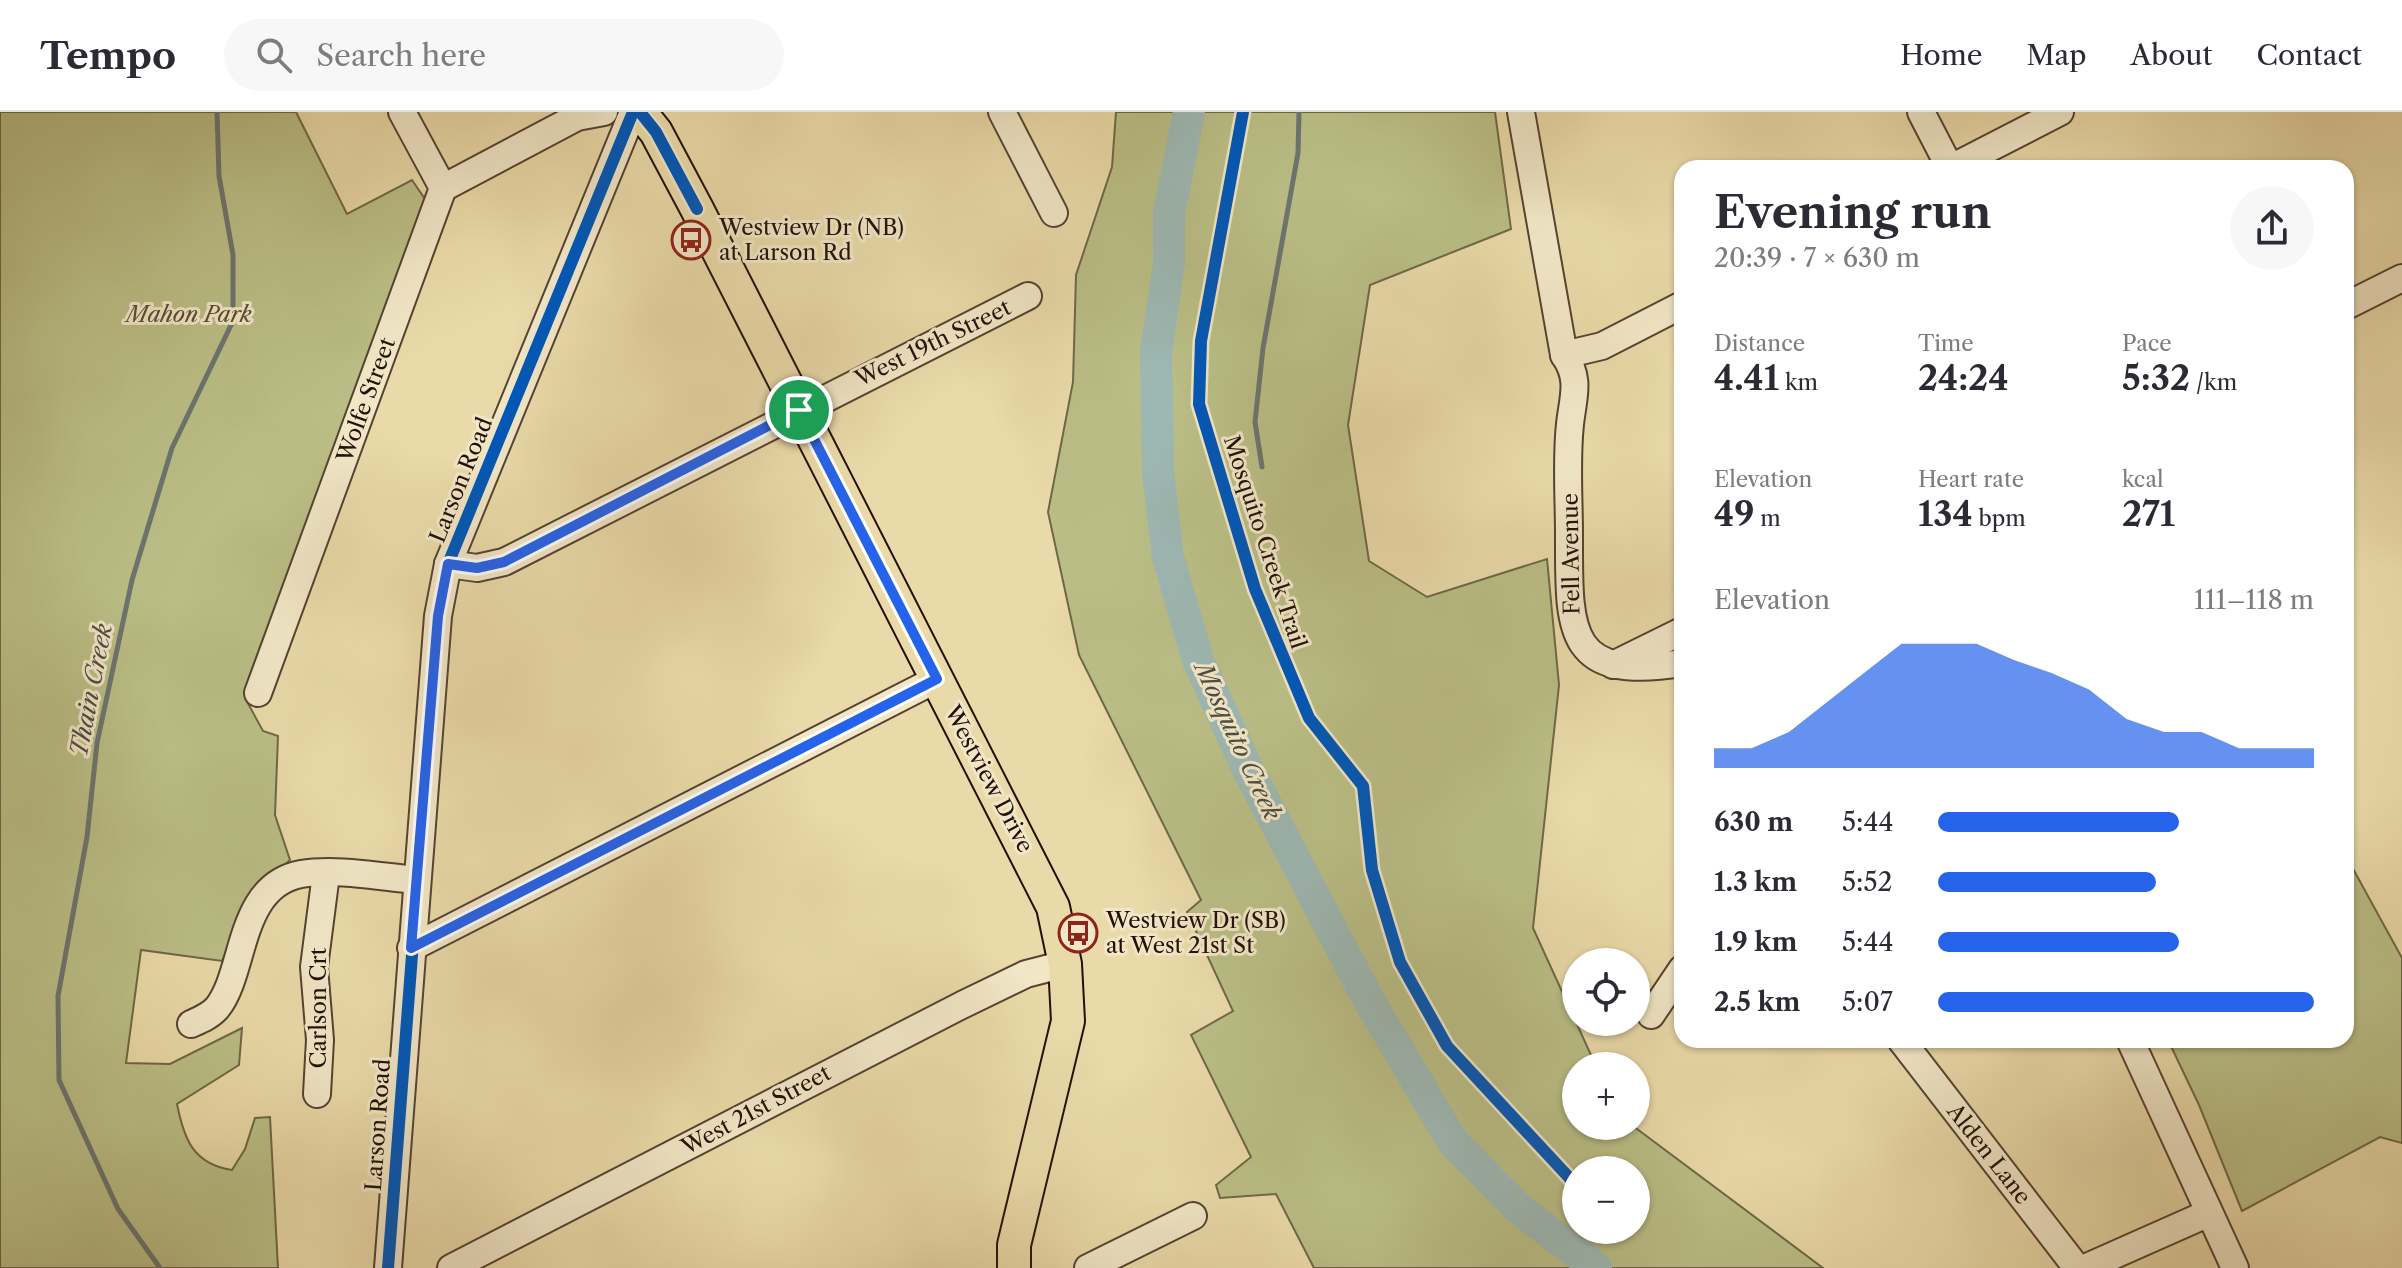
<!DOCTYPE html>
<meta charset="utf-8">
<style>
body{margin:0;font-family:"Libre Caslon Text",serif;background:#f7f7f7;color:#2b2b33;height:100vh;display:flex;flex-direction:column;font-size:30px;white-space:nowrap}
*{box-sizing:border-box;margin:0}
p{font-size:26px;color:#7c7c81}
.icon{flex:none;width:44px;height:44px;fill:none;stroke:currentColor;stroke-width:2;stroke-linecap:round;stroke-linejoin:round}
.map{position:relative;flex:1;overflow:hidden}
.details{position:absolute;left:1674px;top:48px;width:680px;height:888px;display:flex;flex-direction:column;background:#fff;border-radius:24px;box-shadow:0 2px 6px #0004}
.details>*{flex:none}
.controls{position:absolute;left:1562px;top:836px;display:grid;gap:16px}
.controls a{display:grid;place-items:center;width:88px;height:88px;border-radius:50%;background:#fff;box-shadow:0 2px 6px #0004;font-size:40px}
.pin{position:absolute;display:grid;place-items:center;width:68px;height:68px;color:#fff;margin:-34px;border:4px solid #fff;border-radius:50%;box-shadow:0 2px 8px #0007}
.round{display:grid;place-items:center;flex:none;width:84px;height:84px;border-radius:42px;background:#f7f7f7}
.overview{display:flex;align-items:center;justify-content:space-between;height:136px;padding:0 40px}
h1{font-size:44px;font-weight:700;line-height:60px}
.stats{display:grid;grid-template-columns:repeat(3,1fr);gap:12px;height:136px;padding:8px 40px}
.stats div{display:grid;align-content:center}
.stats b{font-size:34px;font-weight:700}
.stats small{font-size:22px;font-weight:400}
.stats p{font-size:22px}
.chart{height:224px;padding:16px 40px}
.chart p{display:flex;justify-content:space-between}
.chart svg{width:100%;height:144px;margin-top:8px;fill:#2563eb;opacity:.7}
ul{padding:0 40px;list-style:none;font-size:26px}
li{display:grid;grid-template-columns:128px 96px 1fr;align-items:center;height:60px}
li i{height:20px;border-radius:10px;background:#2563eb}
header{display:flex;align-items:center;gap:48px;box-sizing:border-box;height:112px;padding:0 40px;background:#fff;border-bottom:2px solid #e1e1e2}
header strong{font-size:38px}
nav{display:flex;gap:44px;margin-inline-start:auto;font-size:28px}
.search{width:560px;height:72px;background:#f7f7f7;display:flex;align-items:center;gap:20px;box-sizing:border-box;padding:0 28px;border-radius:44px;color:#7c7c81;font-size:30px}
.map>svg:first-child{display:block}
.green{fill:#babe86;stroke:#6e6847;stroke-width:2;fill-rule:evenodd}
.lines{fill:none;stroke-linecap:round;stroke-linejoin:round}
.stream{stroke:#6c756f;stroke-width:5}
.river{stroke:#9db8b3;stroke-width:32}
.minor-casing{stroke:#554330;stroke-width:30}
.major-casing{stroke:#231108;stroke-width:36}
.minor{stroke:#f1e7c7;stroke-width:26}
.major{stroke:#eadaa9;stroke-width:32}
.cycleway-casing{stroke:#f1e7c7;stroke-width:17}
.cycleway{stroke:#0057b8;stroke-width:12}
.route-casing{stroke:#fff;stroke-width:16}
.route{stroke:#2563eb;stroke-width:10}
.labels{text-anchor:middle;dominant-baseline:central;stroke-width:6;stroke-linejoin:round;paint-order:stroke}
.poi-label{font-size:22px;fill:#231108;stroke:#f1e7c7;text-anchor:start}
.park-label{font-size:22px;font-style:italic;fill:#584e34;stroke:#f1e7c7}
.street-label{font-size:22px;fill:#231108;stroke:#f1e7c7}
.water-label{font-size:24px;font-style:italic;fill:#4e4b44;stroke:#f1e7c7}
</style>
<header>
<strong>Tempo</strong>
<div class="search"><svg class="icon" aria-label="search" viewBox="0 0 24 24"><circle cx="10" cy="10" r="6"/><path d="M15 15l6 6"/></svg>Search here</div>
<nav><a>Home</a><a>Map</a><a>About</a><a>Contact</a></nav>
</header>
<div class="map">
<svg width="2402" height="1156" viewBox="0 0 2402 1156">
<rect width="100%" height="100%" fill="#eadaa9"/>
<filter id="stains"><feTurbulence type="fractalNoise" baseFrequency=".0025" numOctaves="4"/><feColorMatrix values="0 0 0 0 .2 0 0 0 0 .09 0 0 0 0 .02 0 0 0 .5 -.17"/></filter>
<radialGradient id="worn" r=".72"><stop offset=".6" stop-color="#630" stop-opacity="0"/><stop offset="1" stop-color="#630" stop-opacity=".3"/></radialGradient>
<g class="green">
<path d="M0,0H296L347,102L412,68L429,93L245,586L263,619L278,624L275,703L290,748L253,783L222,849L141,838L126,951L170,952L242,916L239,953L177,992C184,1027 193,1052 232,1058L245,1037L255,1006L270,1005L278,1156H0Z"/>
<path d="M1116,0H1495L1511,117L1370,173L1348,313L1369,449L1427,485L1547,447L1559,573L1533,816L1596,954H1576V1014H1633L1823,1156H1314L1276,1082L1220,1086L1216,1073L1251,1045L1191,923L1233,899L1187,800L1201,788L1079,543L1048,400L1073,270L1076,163L1112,55ZM1636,1058V1118H1576V1058Z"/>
<path d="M2346,744L2402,846V1031L2380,1025L2242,1099L2199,993L2168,928H2346Z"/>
</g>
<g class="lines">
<g class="stream">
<path d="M1262,355L1255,310L1263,236L1298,41L1299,0"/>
<path d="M160,1156L118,1097L59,968L58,884L87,725L97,631L132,468L172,336L233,209V143L219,64L217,0"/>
</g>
<path class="river" d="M1189,0L1169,101V151L1156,239L1158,360L1168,445L1198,548L1248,658L1368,887L1453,1030L1518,1096L1596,1156"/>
<g class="minor-casing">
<g id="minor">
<path d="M1002,0L1054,101"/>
<path d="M1521,0L1564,243C1581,267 1573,285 1570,312C1566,348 1569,386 1569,423C1569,518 1565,570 1682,551"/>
<path d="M1921,0L1950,56"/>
<path d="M1951,56L2060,0"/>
<path d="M443,76L577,5L604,0"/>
<path d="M2346,194L2402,166"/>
<path d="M1564,243L1602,234L1682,193"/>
<path d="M448,452L477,456L504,450L1028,184"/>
<path d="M1613,553L1682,519"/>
<path d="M258,581L443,76L402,0"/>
<path d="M411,836L937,567"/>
<path d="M1651,903L1682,857"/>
<path d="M191,912C200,908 210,904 217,896C246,861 237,774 301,762C337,756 381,765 417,768"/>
<path d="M1901,928L2077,1156"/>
<path d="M2130,928L2235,1156"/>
<path d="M317,982L320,928L314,855L326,762"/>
<path d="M388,1156L438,504L448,452L633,0"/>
<path d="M451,1156L962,893L1026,862L1065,852"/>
<path d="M1088,1156L1193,1104"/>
<path d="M2085,1156L2209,1101"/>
</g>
</g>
<g class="major-casing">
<path id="major" d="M640,0L656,20L697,97L1053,795L1065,852L1068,909L1014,1133V1156"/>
</g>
<use href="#minor" class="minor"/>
<use href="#major" class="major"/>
<g class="cycleway-casing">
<g id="cycleway">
<path d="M640,0L656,20L697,97"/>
<path d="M1243,0L1201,229L1199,292L1255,477L1309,606L1363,674L1372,758L1400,850L1447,934L1576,1073"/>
<path d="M388,1156L438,504L448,452L633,0"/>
</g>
</g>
<use href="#cycleway" class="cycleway"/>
</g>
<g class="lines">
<g class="route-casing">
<path id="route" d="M799,298L937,567L411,836L438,504L448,452L477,456L504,450Z"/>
</g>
<use href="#route" class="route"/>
</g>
<defs>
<g id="bus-ring" transform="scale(2)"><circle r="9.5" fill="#f1e7c7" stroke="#8f2418" stroke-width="1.5"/><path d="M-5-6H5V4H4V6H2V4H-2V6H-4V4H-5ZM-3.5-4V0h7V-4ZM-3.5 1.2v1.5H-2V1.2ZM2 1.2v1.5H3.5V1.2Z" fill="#8f2418"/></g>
</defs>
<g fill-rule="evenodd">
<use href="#bus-ring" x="691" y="128"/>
<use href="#bus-ring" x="1078" y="821"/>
</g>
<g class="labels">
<g class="poi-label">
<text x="719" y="115">Westview Dr (NB)<tspan x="719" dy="25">at Larson Rd</tspan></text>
<text x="1106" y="808">Westview Dr (SB)<tspan x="1106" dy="25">at West 21st St</tspan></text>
</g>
<g class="park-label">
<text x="189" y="202">Mahon Park</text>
</g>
<g class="street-label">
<text transform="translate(933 231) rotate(-26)">West 19th Street</text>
<text transform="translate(366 288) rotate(-70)">Wolfe Street</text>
<text transform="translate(461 368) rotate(-68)">Larson Road</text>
<text transform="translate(1265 430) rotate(72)">Mosquito Creek Trail</text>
<text transform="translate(1571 442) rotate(-91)">Fell Avenue</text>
<text transform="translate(989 667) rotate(62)">Westview Drive</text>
<text transform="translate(318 896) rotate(-90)">Carlson Crt</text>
<text transform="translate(756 998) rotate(-28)">West 21st Street</text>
<text transform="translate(378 1013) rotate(-86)">Larson Road</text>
<text transform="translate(1989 1042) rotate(52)">Alden Lane</text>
</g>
<g class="water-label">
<text transform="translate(91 578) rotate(-79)">Thain Creek</text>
<text transform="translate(1238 629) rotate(65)">Mosquito Creek</text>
</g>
</g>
<rect width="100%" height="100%" filter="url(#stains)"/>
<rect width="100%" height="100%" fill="url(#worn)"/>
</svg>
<div class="controls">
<a><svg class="icon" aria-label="locate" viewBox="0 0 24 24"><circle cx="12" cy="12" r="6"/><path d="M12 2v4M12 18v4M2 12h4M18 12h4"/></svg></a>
<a>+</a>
<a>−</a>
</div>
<div class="pin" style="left:799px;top:298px;background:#1e9e55"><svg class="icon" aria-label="arrive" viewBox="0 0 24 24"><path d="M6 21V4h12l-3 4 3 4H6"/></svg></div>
<section class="details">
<div class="overview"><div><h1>Evening run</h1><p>20:39 · 7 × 630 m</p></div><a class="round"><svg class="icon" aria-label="share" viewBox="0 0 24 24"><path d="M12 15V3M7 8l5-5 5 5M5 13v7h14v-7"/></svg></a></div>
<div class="stats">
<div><p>Distance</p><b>4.41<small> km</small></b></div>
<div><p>Time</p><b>24:24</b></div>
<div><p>Pace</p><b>5:32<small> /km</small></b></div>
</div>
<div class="stats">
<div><p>Elevation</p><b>49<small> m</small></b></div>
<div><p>Heart rate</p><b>134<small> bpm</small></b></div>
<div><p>kcal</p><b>271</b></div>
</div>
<div class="chart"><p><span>Elevation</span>111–118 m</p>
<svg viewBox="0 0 160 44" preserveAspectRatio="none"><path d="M0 44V38L10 38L20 33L30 24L40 15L50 6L60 6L70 6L80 11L90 15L100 20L110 29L120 33L130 33L140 38L150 38L160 38V44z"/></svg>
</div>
<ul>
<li><b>630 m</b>5:44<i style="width:64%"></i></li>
<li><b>1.3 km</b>5:52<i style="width:58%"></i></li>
<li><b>1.9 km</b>5:44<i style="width:64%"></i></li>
<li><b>2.5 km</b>5:07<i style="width:100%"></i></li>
</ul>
</section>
</div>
